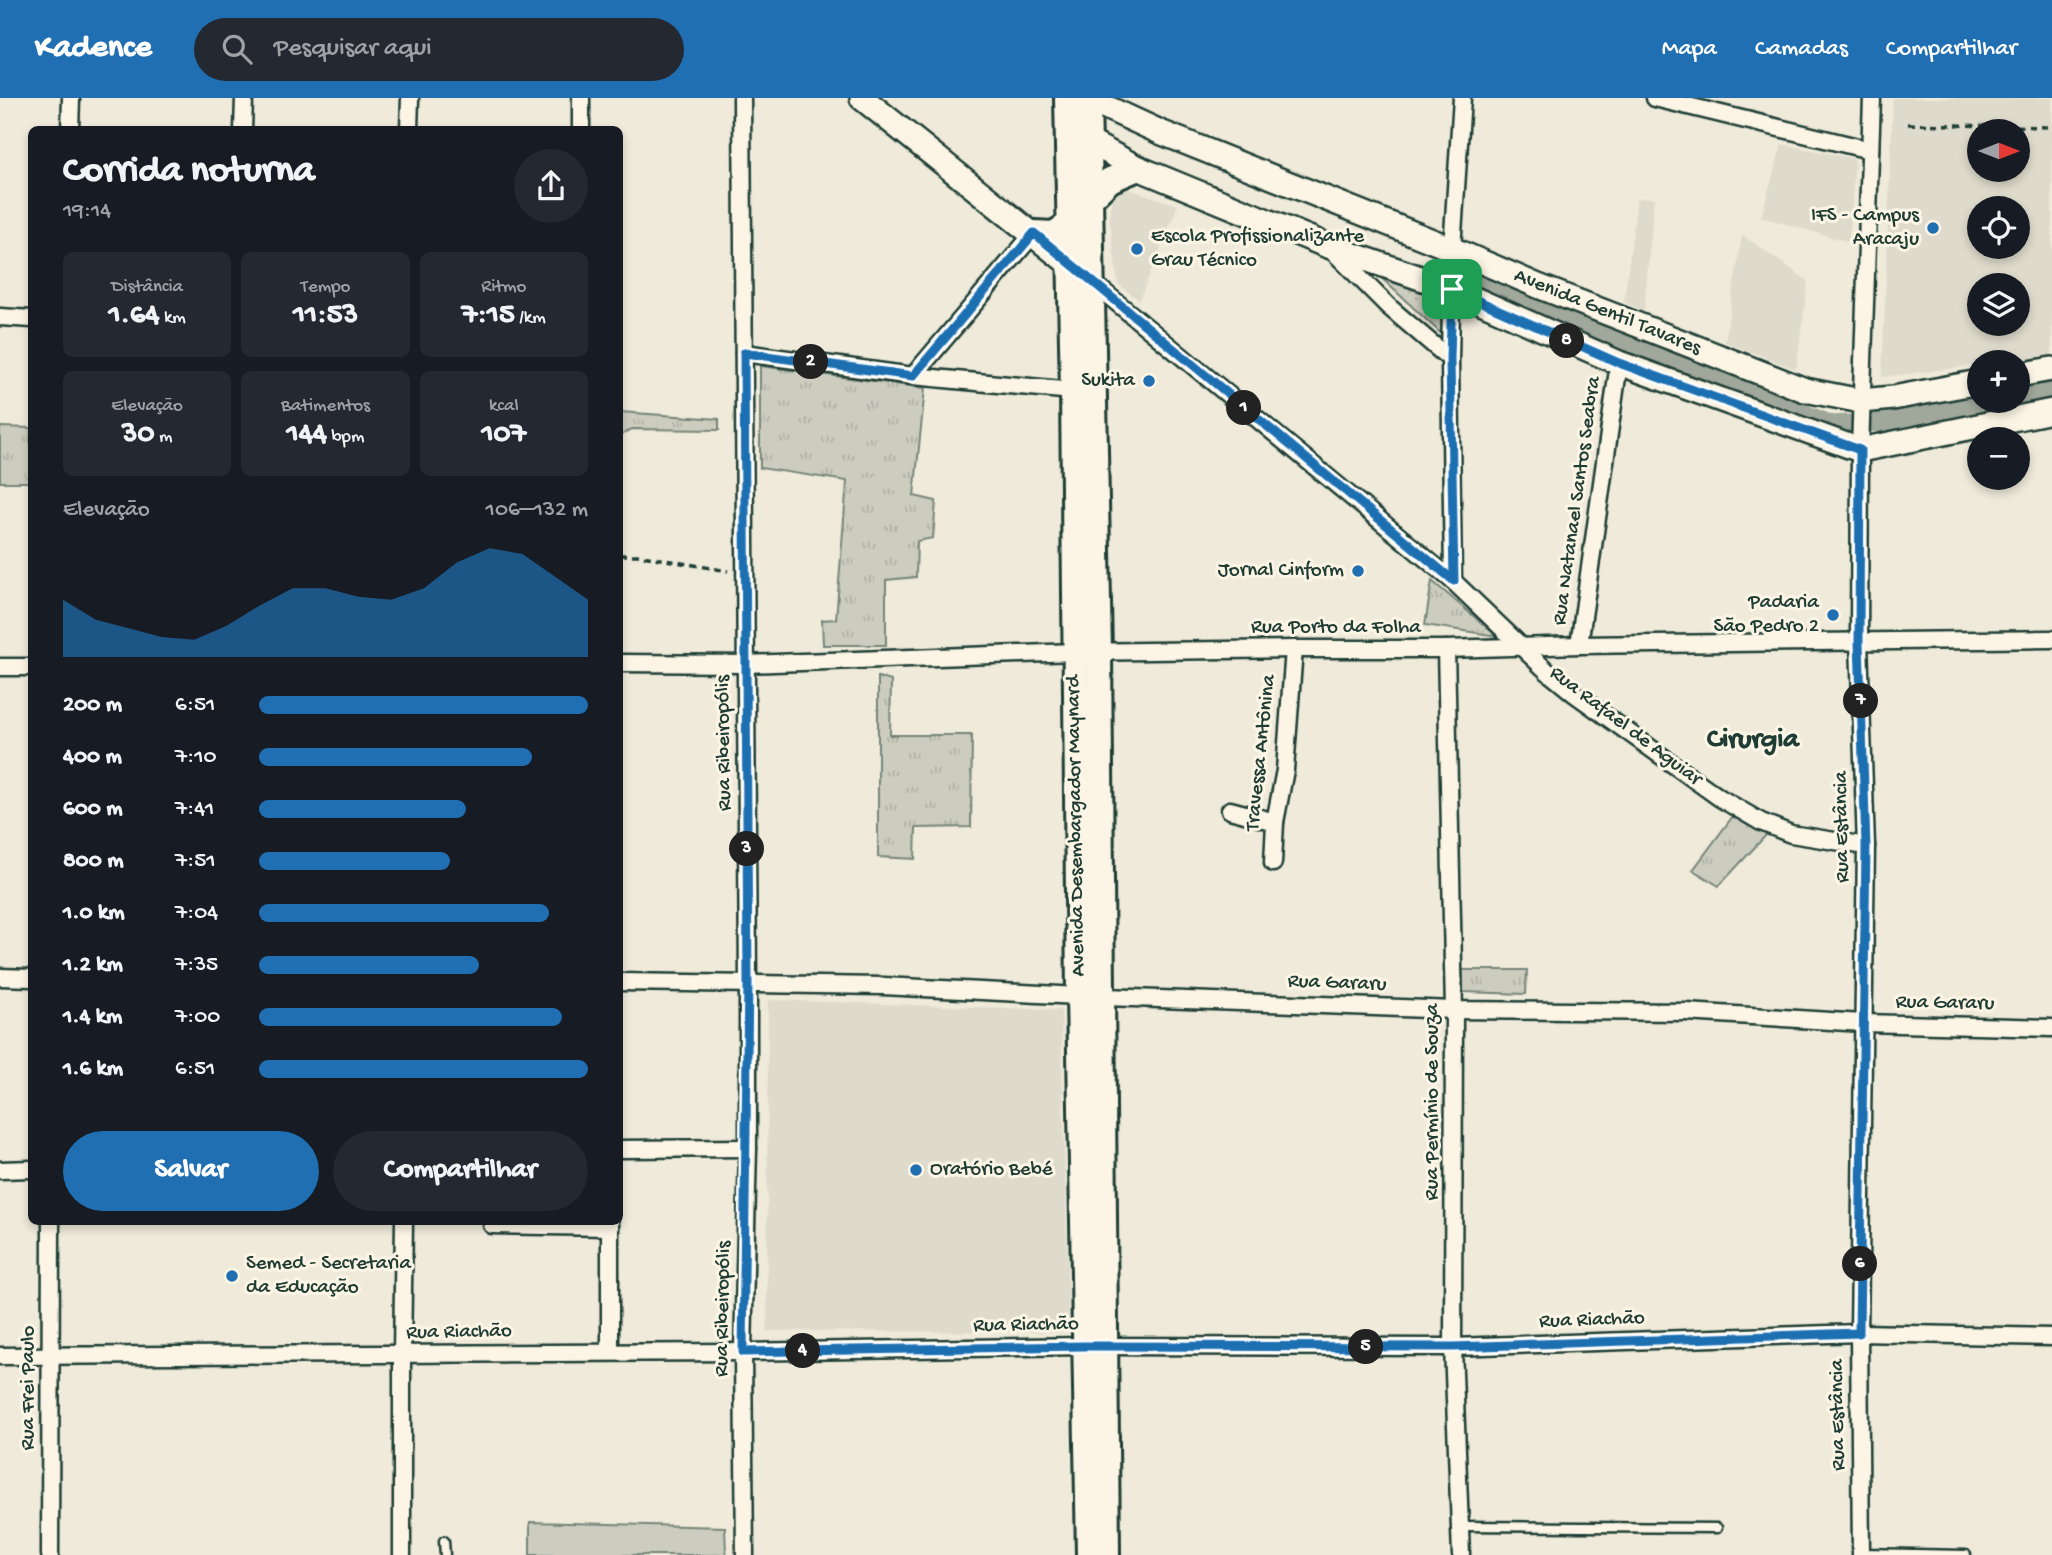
<!DOCTYPE html>
<html lang="pt">
<meta charset="utf-8">
<style>
body{margin:0;font-family:"Gochi Hand",sans-serif;background:#242831;color:#f1f3f6;height:100vh;display:flex;flex-direction:column;font-size:26px;white-space:nowrap}
*{box-sizing:border-box;margin:0}
p{font-size:23px;color:#9ea1a6}
.icon{flex:none;width:38px;height:38px;fill:none;stroke:currentColor;stroke-width:2;stroke-linecap:round;stroke-linejoin:round}
.map{position:relative;flex:1;overflow:hidden}
.drawer{position:absolute;left:28px;top:28px;width:595px;height:1099px;display:flex;flex-direction:column;background:#171b24;border-radius:10px;box-shadow:0 4px 10px #0003}
.drawer>*{flex:none}
.needle{width:46px;rotate:90deg}
.buttons{position:absolute;left:1967px;top:21px;display:grid;gap:14px}
.buttons a{display:grid;place-items:center;width:63px;height:63px;border-radius:50%;background:#171b24;box-shadow:0 4px 10px #0003;font-size:35px}
.pin{position:absolute;display:grid;place-items:center;width:60px;height:60px;color:#fff;margin:-30px;border-radius:14px;box-shadow:0 4px 10px #0006}
.km{position:absolute;width:35px;height:35px;margin:-18px;border-radius:50%;background:#222;color:#fff;font-size:19px;line-height:35px;text-align:center}
.round{display:grid;place-items:center;flex:none;width:74px;height:74px;border-radius:37px;background:#242831}
.overview{display:flex;align-items:center;justify-content:space-between;height:119px;padding:0 35px}
h1{font-size:38px;font-weight:700;line-height:52px}
.figures{display:grid;grid-template-columns:repeat(3,1fr);gap:10px;height:119px;padding:7px 35px}
.figures div{display:grid;align-content:center;border-radius:10px;background:#242831;text-align:center}
.figures b{font-size:30px;font-weight:700}
.figures small{font-size:19px;font-weight:400}
.figures p{font-size:19px}
.chart{height:196px;padding:14px 35px}
.chart p{display:flex;justify-content:space-between}
.chart svg{width:100%;height:126px;margin-top:7px;fill:#1f6fb2;opacity:.7}
.cta{display:flex;gap:14px;margin-top:auto;padding:14px 35px}
.cta a{flex:1;height:80px;border-radius:42px;background:#1f6fb2;color:#fff;font-size:28px;font-weight:700;line-height:80px;text-align:center}
.cta a+a{background:#242831;color:#f1f3f6}
ul{padding:0 35px;list-style:none;font-size:23px}
li{display:grid;grid-template-columns:112px 84px 1fr;align-items:center;height:52px}
li i{height:18px;border-radius:9px;background:#1f6fb2}
header{display:flex;align-items:center;gap:42px;box-sizing:border-box;height:98px;padding:0 35px;background:#1f6fb2;color:#fff}
header strong{font-size:33px}
nav{display:flex;gap:38px;margin-inline-start:auto;font-size:24px}
.search{width:490px;height:63px;background:#242831;display:flex;align-items:center;gap:18px;box-sizing:border-box;padding:0 24px;border-radius:38px;color:#9ea1a6;font-size:26px}
.map>svg:first-child{display:block}
.built{fill:#dedbcc;fill-rule:evenodd}
.grass{fill:url(#grass-tufts);stroke:#76857a;stroke-width:2}
.park{fill:url(#park-dots);stroke:#76857a;stroke-width:2}
.garden{fill:#cccdbf;stroke:#76857a;stroke-width:2}
.lines{fill:none;stroke-linecap:round;stroke-linejoin:round}
.canal{stroke:#9fa89a;stroke-width:19}
.lane-casing{stroke:#1f3d34;stroke-width:13}
.street-casing{stroke:#1f3d34;stroke-width:21}
.secondary-casing{stroke:#1f3d34;stroke-width:28}
.primary-casing{stroke:#1f3d34;stroke-width:30}
.path{stroke:#1f3d34;stroke-width:3.5;stroke-dasharray:7 5;stroke-linecap:butt}
.lane{stroke:#fcf5e5;stroke-width:8}
.street{stroke:#fcf5e5;stroke-width:16}
.secondary{stroke:#fcf5e5;stroke-width:23}
.primary{stroke:#fcf5e5;stroke-width:24}
.route-casing{stroke:#fff;stroke-width:14}
.route{stroke:#1f6fb2;stroke-width:9}
.poi-dot{fill:#1f6fb2;stroke:#fcf5e5;stroke-width:2.5}
.labels{text-anchor:middle;dominant-baseline:central;stroke-width:6;stroke-linejoin:round;paint-order:stroke}
.poi-label{font-size:21px;fill:#1f3d34;stroke:#fcf5e5;text-anchor:end}
.street-label{font-size:21px;fill:#1f3d34;stroke:#fcf5e5}
.district-label{font-size:28px;font-weight:bold;fill:#1f3d34;stroke:#fcf5e5}
</style>
<header>
<strong>Kadence</strong>
<div class="search"><svg class="icon" aria-label="search" viewBox="0 0 24 24"><circle cx="10" cy="10" r="6"/><path d="M15 15l6 6"/></svg>Pesquisar aqui</div>
<nav><a>Mapa</a><a>Camadas</a><a>Compartilhar</a></nav>
</header>
<div class="map">
<svg width="2052" height="1457" viewBox="0 0 2052 1457">
<defs>
<pattern id="grass-tufts" width="24" height="20" patternUnits="userSpaceOnUse" patternTransform="scale(1.75)"><rect width="24" height="20" fill="#cccdbf"/><path d="M3 7l-1-3M5 7V3M7 7l1-3M15 17l-1-3M17 17v-4M19 17l1-3" fill="none" stroke="#afb1a5"/></pattern>
<pattern id="park-dots" width="8" height="8" patternUnits="userSpaceOnUse" patternTransform="scale(1.75)"><rect width="8" height="8" fill="#cccdbf"/><path d="M2 2h.1M6 6h.1" fill="none" stroke="#afb1a5" stroke-width="1.8" stroke-linecap="round"/></pattern>
</defs>
<rect width="100%" height="100%" fill="#efeada"/>
<filter id="ink" filterUnits="userSpaceOnUse"><feTurbulence type="fractalNoise" baseFrequency=".0143" numOctaves="2"/><feDisplacementMap in="SourceGraphic" scale="14" xChannelSelector="R" yChannelSelector="G"/><feConvolveMatrix kernelMatrix="1 2 1 2 8 2 1 2 1" color-interpolation-filters="sRGB"/></filter>
<g filter="url(#ink)">
<g class="built">
<path d="M1893,0H2052V258L1999,264H1979V267L1882,279ZM2018,33V72H1979V33ZM2018,110V149H1979V110ZM2018,187V226H1979V187Z"/>
<path d="M1782,46L1855,61L1849,144L1761,119Z"/>
<path d="M1125,90L1178,107L1139,202L1118,186L1109,116L1112,101Z"/>
<path d="M1637,100H1654L1644,213L1624,204Z"/>
<path d="M1742,137L1808,183L1796,271L1725,244Z"/>
<path d="M768,902L1061,912L1069,1234L767,1233Z"/>
</g>
<g class="grass">
<path d="M760,268L925,290L914,398L936,403L933,440L917,443L916,479L886,482V547H823L822,522L836,521L847,383L760,370Z"/>
<path d="M620,314L719,321V332L632,331L620,338Z"/>
<path d="M0,329L31,330V384H0Z"/>
<path d="M1432,483L1497,538L1425,527Z"/>
<path d="M878,579L891,583L890,637H972L971,729L916,730L915,761L878,759Z"/>
<path d="M1733,718L1767,736L1719,788L1693,772Z"/>
<path d="M1462,872H1527L1526,896L1463,894Z"/>
</g>
<path class="park" d="M1362,162L1448,196L1447,241Z"/>
<path class="garden" d="M530,1424L725,1429L726,1457H530Z"/>
<g class="lines">
<g class="canal">
<path d="M1473,182L1832,327L1882,324L2000,303"/>
<path d="M2018,300L2052,294"/>
</g>
<g class="lane-casing">
<g id="lane">
<path d="M1460,1428L1717,1430"/>
<path d="M444,1443L445,1457"/>
<path d="M1861,1455L1966,1457"/>
</g>
</g>
<g class="street-casing">
<g id="street">
<path d="M742,0L748,885V1050L743,1254L745,1457"/>
<path d="M1655,0L1870,52"/>
<path d="M70,32L71,0"/>
<path d="M243,32L244,0"/>
<path d="M409,32L410,0"/>
<path d="M581,32V0"/>
<path d="M1332,152L1389,209L1450,261"/>
<path d="M1092,184L1453,483L1548,574L1575,596L1720,700L1761,724L1791,736L1866,748"/>
<path d="M0,219L32,221"/>
<path d="M744,255L913,278L1073,293"/>
<path d="M913,278L1034,135"/>
<path d="M1453,483L1450,261L1452,151L1462,0"/>
<path d="M1579,547L1619,265"/>
<path d="M1446,551L1454,912L1453,1249L1461,1457"/>
<path d="M620,565L745,566L1075,554L1294,551H1446L1579,547L2052,541"/>
<path d="M0,569H32"/>
<path d="M1230,712L1275,724"/>
<path d="M1273,765L1275,724L1285,672L1294,551"/>
<path d="M0,879L32,880"/>
<path d="M620,884L883,888L1079,898L1454,912L1686,914L1863,925L2052,930"/>
<path d="M620,1051L748,1050"/>
<path d="M0,1072L32,1071"/>
<path d="M610,1124V1253"/>
<path d="M492,1127L610,1129"/>
<path d="M0,1258L743,1254L1084,1248L1453,1249L1859,1235L2052,1239"/>
<path d="M50,1457L51,1124"/>
<path d="M402,1457V1257L404,1124"/>
<path d="M1861,1457L1859,1235L1866,748L1859,544L1860,352L1872,0"/>
</g>
</g>
<g class="secondary-casing">
<g id="secondary">
<path d="M862,0L1081,175"/>
<path d="M1086,0L1160,34L1452,151L1538,188L1805,292L1861,303L1893,300L1979,284"/>
<path d="M1075,36L1138,70L1328,148L1452,191L1619,265L1860,352L2052,313"/>
<path d="M2018,277L2052,271"/>
</g>
</g>
<g class="primary-casing">
<g id="primary">
<path d="M1067,0L1073,293L1079,898L1089,1457"/>
<path d="M1088,0L1099,554L1107,1457"/>
<path d="M1089,102L1110,82L1138,70"/>
<path d="M1034,135L1054,136L1069,126"/>
</g>
</g>
<g class="path">
<path d="M1908,26L2052,29"/>
<path d="M620,457H637L728,473"/>
</g>
<use href="#lane" class="lane"/>
<use href="#street" class="street"/>
<use href="#secondary" class="secondary"/>
<use href="#primary" class="primary"/>
</g>
</g>
<g class="lines" filter="url(#ink)">
<g class="route-casing">
<path id="route" d="M1034,135L1454,483L1450,261L1452,191L1619,265L1860,352L1859,544L1866,748L1859,1235L1453,1249L1084,1248L743,1254L748,885L744,255L913,278Z"/>
</g>
<use href="#route" class="route"/>
</g>
<g class="poi-dot">
<circle cx="1933" cy="130" r="7"/>
<circle cx="1137" cy="151" r="7"/>
<circle cx="1149" cy="283" r="7"/>
<circle cx="1358" cy="473" r="7"/>
<circle cx="1833" cy="517" r="7"/>
<circle cx="916" cy="1072" r="7"/>
<circle cx="232" cy="1178" r="7"/>
</g>
<g class="labels">
<g class="poi-label">
<text x="1919" y="118">IFS - Campus<tspan x="1919" dy="24">Aracaju</tspan></text>
<text x="1151" y="139" text-anchor="start">Escola Profissionalizante<tspan x="1151" dy="24">Grau Técnico</tspan></text>
<text x="1135" y="283">Sukita</text>
<text x="1344" y="473">Jornal Cinform</text>
<text x="1819" y="505">Padaria<tspan x="1819" dy="24">São Pedro 2</tspan></text>
<text x="930" y="1072" text-anchor="start">Oratório Bebé</text>
<text x="246" y="1166" text-anchor="start">Semed - Secretaria<tspan x="246" dy="24">da Educação</tspan></text>
</g>
<g class="street-label">
<text transform="translate(1607 215) rotate(22)">Avenida Gentil Tavares</text>
<text transform="translate(1578 403) rotate(-82)">Rua Natanael Santos Seabra</text>
<text x="1336" y="530">Rua Porto da Folha</text>
<text transform="translate(1625 629) rotate(37)">Rua Rafael de Aguiar</text>
<text transform="translate(725 645) rotate(-91)">Rua Ribeiropólis</text>
<text transform="translate(1262 655) rotate(-84)">Travessa Antônina</text>
<text transform="translate(1077 728) rotate(-91)">Avenida Desembargador Maynard</text>
<text transform="translate(1843 729) rotate(-91)">Rua Estância</text>
<text transform="translate(1337 886) rotate(2)">Rua Gararu</text>
<text transform="translate(1945 906) rotate(1)">Rua Gararu</text>
<text transform="translate(1433 1004) rotate(-90)">Rua Permínio de Souza</text>
<text transform="translate(724 1211) rotate(-89)">Rua Ribeiropólis</text>
<text transform="translate(1592 1223) rotate(-2)">Rua Riachão</text>
<text transform="translate(1026 1228) rotate(-1)">Rua Riachão</text>
<text transform="translate(459 1235) rotate(-1)">Rua Riachão</text>
<text transform="translate(29 1290) rotate(-90)">Rua Frei Paulo</text>
<text transform="translate(1839 1317) rotate(-91)">Rua Estância</text>
</g>
<g class="district-label">
<text x="1753" y="642">Cirurgia</text>
</g>
</g>
</svg>
<div class="buttons">
<a><svg class="needle" viewBox="-14 -14 28 28"><path d="M0-13l5 13h-10z" fill="#e53935"/><path d="M0 13l5-13h-10z" fill="#9ea1a6"/></svg></a>
<a><svg class="icon" aria-label="locate" viewBox="0 0 24 24"><circle cx="12" cy="12" r="6"/><path d="M12 2v4M12 18v4M2 12h4M18 12h4"/></svg></a>
<a><svg class="icon" aria-label="layers" viewBox="0 0 24 24"><path d="M12 4l9 5-9 5-9-5zM3 14l9 5 9-5"/></svg></a>
<a>+</a>
<a>−</a>
</div>
<div class="pin" style="left:1452px;top:191px;background:#1e9e55"><svg class="icon" aria-label="arrive" viewBox="0 0 24 24"><path d="M6 21V4h12l-3 4 3 4H6"/></svg></div>
<b class="km" style="left:1244px;top:310px">1</b>
<b class="km" style="left:811px;top:264px">2</b>
<b class="km" style="left:747px;top:751px">3</b>
<b class="km" style="left:803px;top:1253px">4</b>
<b class="km" style="left:1366px;top:1249px">5</b>
<b class="km" style="left:1860px;top:1166px">6</b>
<b class="km" style="left:1861px;top:603px">7</b>
<b class="km" style="left:1567px;top:243px">8</b>
<section class="drawer">
<div class="overview"><div><h1>Corrida noturna</h1><p>19:14</p></div><a class="round"><svg class="icon" aria-label="share" viewBox="0 0 24 24"><path d="M12 15V3M7 8l5-5 5 5M5 13v7h14v-7"/></svg></a></div>
<div class="figures">
<div><p>Distância</p><b>1.64<small> km</small></b></div>
<div><p>Tempo</p><b>11:53</b></div>
<div><p>Ritmo</p><b>7:15<small> /km</small></b></div>
</div>
<div class="figures">
<div><p>Elevação</p><b>30<small> m</small></b></div>
<div><p>Batimentos</p><b>144<small> bpm</small></b></div>
<div><p>kcal</p><b>107</b></div>
</div>
<div class="chart"><p><span>Elevação</span>106–132 m</p>
<svg viewBox="0 0 160 44" preserveAspectRatio="none"><path d="M0 44V24L10 31L20 34L30 37L40 38L50 33L60 26L70 20L80 20L90 23L100 24L110 20L120 11L130 6L140 8L150 16L160 24V44z"/></svg>
</div>
<ul>
<li><b>200 m</b>6:51<i style="width:100%"></i></li>
<li><b>400 m</b>7:10<i style="width:83%"></i></li>
<li><b>600 m</b>7:41<i style="width:63%"></i></li>
<li><b>800 m</b>7:51<i style="width:58%"></i></li>
<li><b>1.0 km</b>7:04<i style="width:88%"></i></li>
<li><b>1.2 km</b>7:35<i style="width:67%"></i></li>
<li><b>1.4 km</b>7:00<i style="width:92%"></i></li>
<li><b>1.6 km</b>6:51<i style="width:100%"></i></li>
</ul>
<div class="cta"><a>Salvar</a><a>Compartilhar</a></div>
</section>
</div>
